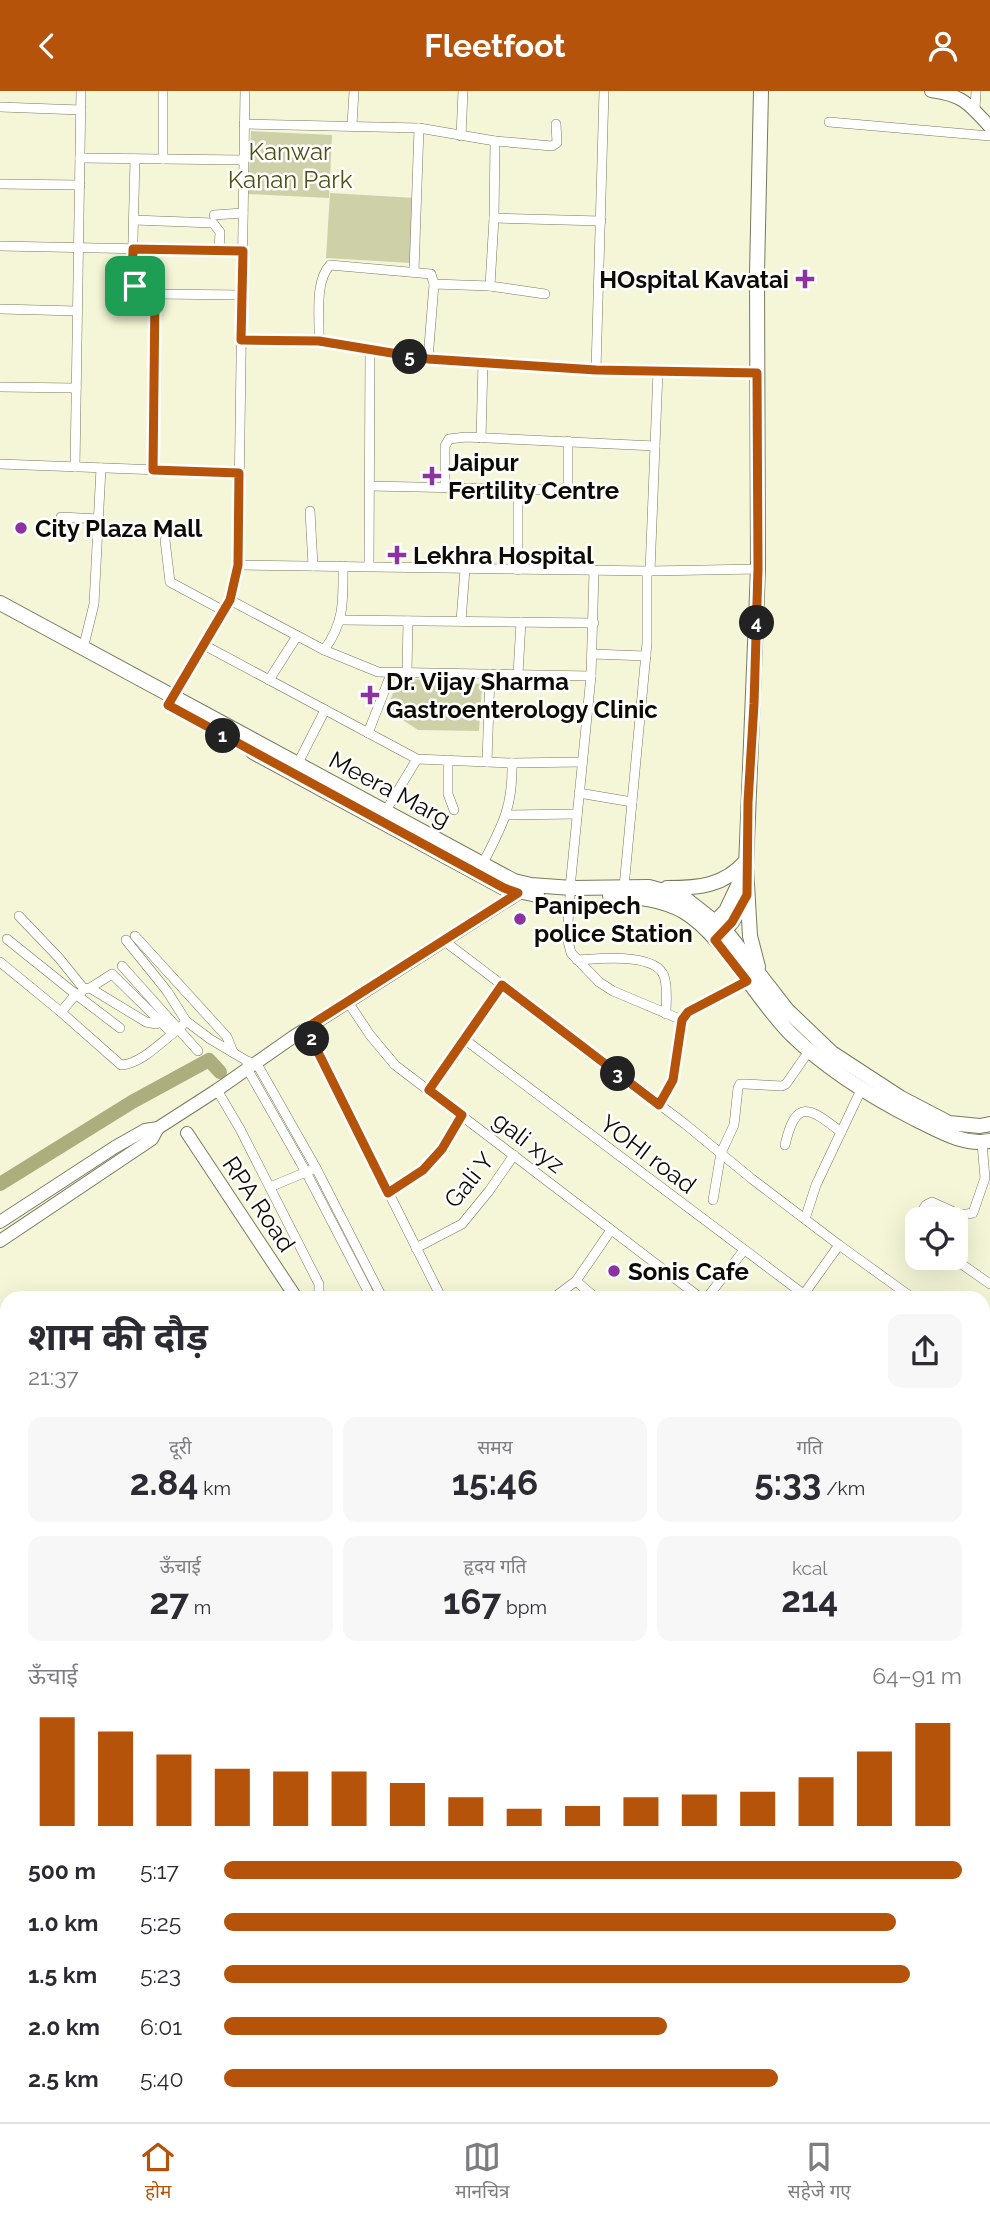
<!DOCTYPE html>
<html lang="hi">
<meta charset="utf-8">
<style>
body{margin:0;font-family:Raleway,"Noto Sans Devanagari",sans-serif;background:#f7f7f7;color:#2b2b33;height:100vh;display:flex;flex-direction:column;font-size:26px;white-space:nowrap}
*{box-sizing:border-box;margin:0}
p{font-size:23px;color:#7c7c81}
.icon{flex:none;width:38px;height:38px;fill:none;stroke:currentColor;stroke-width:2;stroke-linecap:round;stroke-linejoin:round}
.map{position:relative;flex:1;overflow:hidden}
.panel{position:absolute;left:0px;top:1200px;width:990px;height:831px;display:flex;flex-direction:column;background:#fff;border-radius:21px 21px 0 0;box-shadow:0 7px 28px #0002}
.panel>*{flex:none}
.tools{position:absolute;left:905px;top:1116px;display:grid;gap:14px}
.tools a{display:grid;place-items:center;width:63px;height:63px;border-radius:14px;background:#fff;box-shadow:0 7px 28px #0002;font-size:35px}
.pin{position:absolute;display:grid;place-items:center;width:60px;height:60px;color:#fff;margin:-30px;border-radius:14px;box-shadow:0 4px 10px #0006}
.km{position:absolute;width:35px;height:35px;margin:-18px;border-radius:50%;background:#222;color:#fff;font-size:19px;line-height:35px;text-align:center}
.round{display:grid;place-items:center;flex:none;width:74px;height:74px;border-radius:14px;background:#f7f7f7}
.overview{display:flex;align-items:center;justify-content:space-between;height:119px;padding:0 28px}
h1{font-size:38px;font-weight:700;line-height:52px}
.figures{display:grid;grid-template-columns:repeat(3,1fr);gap:10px;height:119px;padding:7px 28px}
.figures div{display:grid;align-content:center;border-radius:14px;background:#f7f7f7;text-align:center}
.figures b{font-size:35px;font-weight:700}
.figures small{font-size:19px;font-weight:400}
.figures p{font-size:19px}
.chart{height:196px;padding:14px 28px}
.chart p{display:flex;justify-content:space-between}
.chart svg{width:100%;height:126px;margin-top:7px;stroke:#b45309;stroke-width:6}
ul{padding:0 28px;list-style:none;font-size:23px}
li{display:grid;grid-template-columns:112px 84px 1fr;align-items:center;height:52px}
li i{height:18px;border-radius:9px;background:#b45309}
header{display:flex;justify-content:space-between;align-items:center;height:91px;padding:0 28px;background:#b45309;color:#fff;font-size:32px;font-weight:700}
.menu{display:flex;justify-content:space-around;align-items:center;height:98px;border-top:2px solid #e1e1e2;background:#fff;font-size:19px;color:#7c7c81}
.menu a{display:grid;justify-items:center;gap:4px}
.menu .current{color:#b45309}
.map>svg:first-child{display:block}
.green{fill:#ced0a7}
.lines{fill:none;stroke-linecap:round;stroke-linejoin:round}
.stream{stroke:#7d7d59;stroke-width:2.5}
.river{stroke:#adae7d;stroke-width:14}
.street-casing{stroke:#797a5e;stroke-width:10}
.secondary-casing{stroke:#797a5e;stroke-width:14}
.primary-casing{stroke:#797a5e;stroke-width:16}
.street{stroke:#fff;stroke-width:9}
.secondary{stroke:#fff;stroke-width:12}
.primary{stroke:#fff;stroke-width:14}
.route-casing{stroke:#fff;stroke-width:14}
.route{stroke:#b45309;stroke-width:9}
.poi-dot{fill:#8b34a1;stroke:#fff;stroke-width:2.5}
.labels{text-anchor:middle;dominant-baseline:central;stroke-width:5;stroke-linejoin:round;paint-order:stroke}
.park-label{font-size:24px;fill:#4f4f15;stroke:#fff}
.poi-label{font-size:24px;font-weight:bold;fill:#0c0c04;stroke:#fff;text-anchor:start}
.street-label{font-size:24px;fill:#0c0c04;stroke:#fff}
</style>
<header><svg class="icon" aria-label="back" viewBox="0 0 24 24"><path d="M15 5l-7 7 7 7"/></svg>Fleetfoot<svg class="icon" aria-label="person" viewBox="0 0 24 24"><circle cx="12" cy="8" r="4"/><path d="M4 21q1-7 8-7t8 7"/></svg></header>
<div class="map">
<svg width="990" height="2031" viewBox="0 0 990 2031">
<rect width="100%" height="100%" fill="#f4f6d7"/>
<g class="green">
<path d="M251,40L332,44L329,107L248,103Z"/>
<path d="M330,102L415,107L411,172L326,167Z"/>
<path d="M400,587L482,593L479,640L418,639L386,618Z"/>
<path d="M146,2025H314V2031H147Z"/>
</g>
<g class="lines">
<path class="stream" d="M984,1697L990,1693"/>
<path class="river" d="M0,1093L132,1011L209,969L220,981"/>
<g class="street-casing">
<g id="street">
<path d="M0,16L81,19"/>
<path d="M975,19L976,0"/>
<path d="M829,31L990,45"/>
<path d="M244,33L419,37L495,50L552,55L557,52L556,33"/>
<path d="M352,34L354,0"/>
<path d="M461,45L463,0"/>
<path d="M80,67L244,69"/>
<path d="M135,68L132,189C137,200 144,201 155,203L242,204"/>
<path d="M163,68V0"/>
<path d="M0,93L80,94"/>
<path d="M214,124L243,122"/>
<path d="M494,127L601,130"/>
<path d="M134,129L213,132L220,141L219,159"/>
<path d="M0,155L243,160"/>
<path d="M414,181L419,37"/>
<path d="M490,195L545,203"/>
<path d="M0,218L77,220"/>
<path d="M241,249L319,250L428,268L596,279L757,282"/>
<path d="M319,250C320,228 314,191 330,174L431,183L434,193"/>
<path d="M428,268L434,193L490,195L494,127L495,50"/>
<path d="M596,279L604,0"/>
<path d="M0,296L76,297"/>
<path d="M481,347L483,271"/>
<path d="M0,373L239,382"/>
<path d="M75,376L81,0"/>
<path d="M153,379L155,203"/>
<path d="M370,395L559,399L566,397L568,393V350"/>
<path d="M445,396V355L449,348L466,346L655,355"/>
<path d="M310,420L313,475"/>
<path d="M61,426L99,428"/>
<path d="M165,449L170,491L224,520"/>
<path d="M238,474L650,480L758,478"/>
<path d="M369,475L370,260"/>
<path d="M518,479V399"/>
<path d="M650,480L658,280"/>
<path d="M230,509L324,559L378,581L591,585"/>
<path d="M341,529L594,532"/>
<path d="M461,530L465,478"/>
<path d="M204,554L417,668L512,672L582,671"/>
<path d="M83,558L94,513L101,377"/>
<path d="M324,559C345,531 343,508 343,475"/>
<path d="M592,563L646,565"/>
<path d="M407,582L408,530"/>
<path d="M518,583L521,531"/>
<path d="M269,589L297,545"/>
<path d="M168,614L230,509L238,474L245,0"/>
<path d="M368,642L391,583"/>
<path d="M448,669V703L454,719"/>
<path d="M487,671L490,583"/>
<path d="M297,674L325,619"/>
<path d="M579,702L632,711"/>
<path d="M385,721L417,668"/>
<path d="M506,724L577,723"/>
<path d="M482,774C502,735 513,717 512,672"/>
<path d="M624,796L647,552V480"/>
<path d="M570,797L591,585L594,480"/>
<path d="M570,805L567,846L571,862L599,891L613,900L682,929"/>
<path d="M19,825L59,867L84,898"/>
<path d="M135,845L227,946L233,961"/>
<path d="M7,848L78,905"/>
<path d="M126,849L167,900L186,930L210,948L247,970L257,973L316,1077L383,1208"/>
<path d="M443,849L685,1033L752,1088L839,1154L914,1208"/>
<path d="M577,869C597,868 655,861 664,885C668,896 666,911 666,923"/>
<path d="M0,871L61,921"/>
<path d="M122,875L198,960"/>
<path d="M90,897L146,931L156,933L162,931"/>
<path d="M76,903L61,921L121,974C142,973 164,948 181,936L186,930"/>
<path d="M348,911L370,944L395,974L702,1208"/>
<path d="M120,937L78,905L84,898L90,897L112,883L172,942"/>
<path d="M306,937L442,1208"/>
<path d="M464,948L810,1208"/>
<path d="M247,972L248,979L306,1081L372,1208"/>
<path d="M217,999L240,1038L319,1193V1201L313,1208"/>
<path d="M429,999L502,894"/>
<path d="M659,1014L673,989L676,975L682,929L688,921L747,890"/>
<path d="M785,1054C796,1006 810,1017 841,1041"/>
<path d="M270,1096L311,1079"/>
<path d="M388,1102L423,1079L442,1058L462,1024"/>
<path d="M713,1109L721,1062L734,1034L738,997L740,993H745L782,995L786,993L809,960"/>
<path d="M922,1120L926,1114L932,1111L961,1124L973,1122L985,1087L982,1052"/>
<path d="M805,1128L816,1094L861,999"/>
<path d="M416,1157L462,1133L489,1100L514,1064"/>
<path d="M953,1167L990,1193"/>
<path d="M576,1190L597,1208"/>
<path d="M804,1203L839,1154"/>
<path d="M552,1208L576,1190L611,1139"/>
<path d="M706,1208L744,1159"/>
<path d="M984,1260L990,1265"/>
<path d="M984,1328L990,1320"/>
<path d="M984,1423L990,1414"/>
<path d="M984,1495L990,1496"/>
<path d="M984,1542H990"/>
<path d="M0,1643L7,1642"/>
<path d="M0,1705H7"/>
<path d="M984,1819L990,1820"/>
<path d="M984,1916L990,1890"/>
<path d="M130,2025L131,2031"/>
<path d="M322,2025V2031"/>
<path d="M404,2025L405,2031"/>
<path d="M786,2025L807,2031"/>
<path d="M981,2025L990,2027"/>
<path d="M850,2031L852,2025"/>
<path d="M936,2031L938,2025"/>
</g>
</g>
<g class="secondary-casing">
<g id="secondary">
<path d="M931,0C963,4 969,13 990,36"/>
<path d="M187,1042L297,1208"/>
<path d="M0,1131L115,1056L145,1039L158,1037L217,999L293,946L525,798"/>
<path d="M0,1150L152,1048L158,1037"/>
<path d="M536,2031L537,2025"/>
</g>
</g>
<g class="primary-casing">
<g id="primary">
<path d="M0,512L514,790L531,794L572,797L649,796L682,805L725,839L787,919L832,962L901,1007L949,1032L980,1035L990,1033"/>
<path d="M253,661L504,797L537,804"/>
<path d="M667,797C699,797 724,795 746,770"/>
<path d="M610,805C635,805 661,808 683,820C723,843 757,910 792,944C828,979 870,1005 915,1028C938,1039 963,1055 990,1050"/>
<path d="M709,837L726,820L743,784"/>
<path d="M718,845L732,831L747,805"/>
<path d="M758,876L750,845L746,776L758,478L757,182L761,0"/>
</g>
</g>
<use href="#street" class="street"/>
<use href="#secondary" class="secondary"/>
<use href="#primary" class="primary"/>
</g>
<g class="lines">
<g class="route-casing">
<path id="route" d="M133,158L243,160L241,249L319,250L428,268L596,279L757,282L758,478L754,613L748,711L747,804L732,831L715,849L747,890L688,921L682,929L673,989L659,1014L502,894L429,999L462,1024L442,1058L423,1079L388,1102L306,937L518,802L504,797L168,614L230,509L238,474L239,382L153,379L155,202C126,199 133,182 133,158Z"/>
</g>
<use href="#route" class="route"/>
</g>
<g class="poi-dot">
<path d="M801.5 177.5h7v7h7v7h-7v7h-7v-7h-7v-7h7z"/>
<path d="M428.5 374.5h7v7h7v7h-7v7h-7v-7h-7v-7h7z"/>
<circle cx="21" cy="437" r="7"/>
<path d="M393.5 453.5h7v7h7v7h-7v7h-7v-7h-7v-7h7z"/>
<path d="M366.5 593.5h7v7h7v7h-7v7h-7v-7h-7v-7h7z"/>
<circle cx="520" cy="828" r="7"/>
<circle cx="614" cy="1180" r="7"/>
</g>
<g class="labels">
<g class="park-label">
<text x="290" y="60">Kanwar<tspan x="290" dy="28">Kanan Park</tspan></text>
</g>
<g class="poi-label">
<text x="789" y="188" text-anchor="end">HOspital Kavatai</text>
<text x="448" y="371">Jaipur<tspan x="448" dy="28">Fertility Centre</tspan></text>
<text x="35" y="437">City Plaza Mall</text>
<text x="413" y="464">Lekhra Hospital</text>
<text x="386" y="590">Dr. Vijay Sharma<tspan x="386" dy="28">Gastroenterology Clinic</tspan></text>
<text x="534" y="814">Panipech<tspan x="534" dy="28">police Station</tspan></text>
<text x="628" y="1180">Sonis Cafe</text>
</g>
<g class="street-label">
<text transform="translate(390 698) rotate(28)">Meera Marg</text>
<text transform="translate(529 1051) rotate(38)">gali xyz</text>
<text transform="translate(648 1063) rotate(37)">YOHI road</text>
<text transform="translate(469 1089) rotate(-51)">Gali Y</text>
<text transform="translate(259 1113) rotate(56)">RPA Road</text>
</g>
</g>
</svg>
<div class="tools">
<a><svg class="icon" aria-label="locate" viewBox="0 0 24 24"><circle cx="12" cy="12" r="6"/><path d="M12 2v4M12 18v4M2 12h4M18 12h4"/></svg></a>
</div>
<div class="pin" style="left:135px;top:195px;background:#1e9e55"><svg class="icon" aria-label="arrive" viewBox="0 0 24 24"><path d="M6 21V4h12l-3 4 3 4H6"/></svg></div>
<b class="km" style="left:223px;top:645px">1</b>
<b class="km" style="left:312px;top:948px">2</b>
<b class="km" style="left:618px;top:983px">3</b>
<b class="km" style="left:757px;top:532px">4</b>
<b class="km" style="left:410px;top:266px">5</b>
<section class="panel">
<div class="overview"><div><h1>शाम की दौड़</h1><p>21:37</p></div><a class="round"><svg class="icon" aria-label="share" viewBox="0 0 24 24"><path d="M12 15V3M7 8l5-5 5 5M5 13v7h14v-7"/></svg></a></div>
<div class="figures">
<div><p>दूरी</p><b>2.84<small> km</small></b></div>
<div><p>समय</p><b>15:46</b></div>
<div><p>गति</p><b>5:33<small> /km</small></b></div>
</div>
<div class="figures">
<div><p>ऊँचाई</p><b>27<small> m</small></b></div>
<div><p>हृदय गति</p><b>167<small> bpm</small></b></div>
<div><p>kcal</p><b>214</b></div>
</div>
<div class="chart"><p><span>ऊँचाई</span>64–91 m</p>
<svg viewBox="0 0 160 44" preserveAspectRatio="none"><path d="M5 44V6M15 44V11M25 44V19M35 44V24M45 44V25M55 44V25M65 44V29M75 44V34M85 44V38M95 44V37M105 44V34M115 44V33M125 44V32M135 44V27M145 44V18M155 44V8"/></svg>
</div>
<ul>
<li><b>500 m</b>5:17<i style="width:100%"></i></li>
<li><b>1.0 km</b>5:25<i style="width:91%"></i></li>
<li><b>1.5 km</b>5:23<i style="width:93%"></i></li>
<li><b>2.0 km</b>6:01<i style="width:60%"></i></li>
<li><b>2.5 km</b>5:40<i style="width:75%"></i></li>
</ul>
</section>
</div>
<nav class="menu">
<a class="current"><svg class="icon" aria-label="home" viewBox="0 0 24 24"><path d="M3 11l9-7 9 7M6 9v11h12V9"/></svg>होम</a>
<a><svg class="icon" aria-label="map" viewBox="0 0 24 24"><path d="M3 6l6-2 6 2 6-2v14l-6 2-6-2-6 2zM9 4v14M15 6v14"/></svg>मानचित्र</a>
<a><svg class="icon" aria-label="saved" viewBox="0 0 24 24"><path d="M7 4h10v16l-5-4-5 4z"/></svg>सहेजे गए</a>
</nav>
